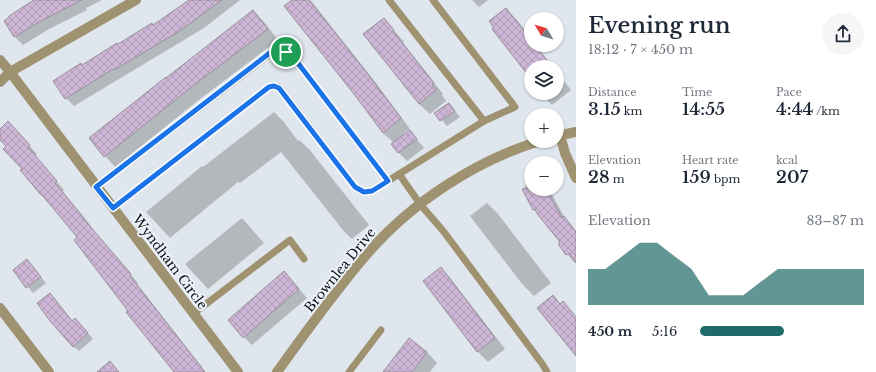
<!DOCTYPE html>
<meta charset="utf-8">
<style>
body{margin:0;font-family:"Libre Baskerville",serif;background:#f6f6f7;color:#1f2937;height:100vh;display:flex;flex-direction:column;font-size:15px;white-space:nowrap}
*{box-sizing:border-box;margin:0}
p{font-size:13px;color:#747a83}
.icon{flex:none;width:22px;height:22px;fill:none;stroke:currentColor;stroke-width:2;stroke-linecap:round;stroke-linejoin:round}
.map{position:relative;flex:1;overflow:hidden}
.details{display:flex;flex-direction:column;background:#fff;width:300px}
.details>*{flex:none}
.needle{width:26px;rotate:308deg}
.controls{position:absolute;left:524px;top:12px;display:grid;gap:8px}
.controls a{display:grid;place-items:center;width:40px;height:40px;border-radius:50%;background:#fff;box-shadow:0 1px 3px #0004;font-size:20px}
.pin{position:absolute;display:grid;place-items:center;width:34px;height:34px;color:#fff;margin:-17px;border:2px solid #fff;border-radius:50%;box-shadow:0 1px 4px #0007}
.round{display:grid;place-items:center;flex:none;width:42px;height:42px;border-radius:21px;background:#f6f6f7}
.headline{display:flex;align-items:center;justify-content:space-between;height:68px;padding:0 12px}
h1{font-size:22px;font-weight:600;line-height:30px}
.metrics{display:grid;grid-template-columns:repeat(3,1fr);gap:6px;height:68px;padding:4px 12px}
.metrics div{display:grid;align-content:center}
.metrics b{font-size:17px;font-weight:600}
.metrics small{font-size:11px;font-weight:400}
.metrics p{font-size:11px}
.chart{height:112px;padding:8px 12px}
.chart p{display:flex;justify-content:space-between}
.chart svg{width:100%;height:72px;margin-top:4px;fill:#1f6b69;opacity:.7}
ul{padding:0 12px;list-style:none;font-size:13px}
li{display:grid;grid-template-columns:64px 48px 1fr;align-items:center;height:30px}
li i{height:10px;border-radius:5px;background:#1f6b69}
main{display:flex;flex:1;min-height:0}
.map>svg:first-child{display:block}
.shadow{fill:#0003}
.building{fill:url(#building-cross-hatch);stroke:#969198}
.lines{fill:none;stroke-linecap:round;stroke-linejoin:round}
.service{stroke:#9e9270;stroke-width:7}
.minor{stroke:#9e9270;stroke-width:10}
.tertiary{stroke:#9e9270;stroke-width:10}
.route-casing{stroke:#fff;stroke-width:8}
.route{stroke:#1a73e8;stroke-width:5}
.labels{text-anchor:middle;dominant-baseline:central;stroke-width:4;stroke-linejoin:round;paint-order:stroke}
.street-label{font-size:13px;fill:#0f1114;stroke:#edf3fb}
</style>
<main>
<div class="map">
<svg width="576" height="372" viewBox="0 0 576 372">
<defs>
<pattern id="building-cross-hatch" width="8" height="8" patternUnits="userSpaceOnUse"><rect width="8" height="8" fill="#ceb6d7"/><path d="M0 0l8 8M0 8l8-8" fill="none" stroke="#b09bb8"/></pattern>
</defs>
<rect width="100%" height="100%" fill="#e0e6ed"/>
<g class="shadow">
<path d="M36,0H102L86,8L87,10L49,29L23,45L15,37L5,21Z"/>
<path d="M191,0H240L204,28L74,106L66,98L83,66L153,26Z"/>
<path d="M293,0H310L312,2L373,79L410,129L403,134L404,135L410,131L424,148L407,161L399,153L392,144L394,143L383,133L355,94Z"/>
<path d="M472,0H488L479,7Z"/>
<path d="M506,9L517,20L531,38V45H536L553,67H531V78Z"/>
<path d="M253,11L264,22L278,40L200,99L115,167L105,156L166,79Z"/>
<path d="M384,19L404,42L403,43L443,94L442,95L446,101L430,114L419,104Z"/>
<path d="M557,72L571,90L552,105L540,93H557Z"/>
<path d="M449,104L460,117L447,126L436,113Z"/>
<path d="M274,112L283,121L298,141L299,140L309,149L369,225L352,239L343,230L281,152L240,183L238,182L170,238L146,212L202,166L203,167Z"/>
<path d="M8,123L37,154L35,156L64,190L63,192L91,226L90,227L138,283L137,284L202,367L201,368L205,372H175L79,237L0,139V130Z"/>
<path d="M531,183V189H549L566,220L576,231L575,263L567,254L559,244L561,242L534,210L523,188Z"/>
<path d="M487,203L498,214L551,283L534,296L523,285L470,216Z"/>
<path d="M242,218L264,243L208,289L185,264Z"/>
<path d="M27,260L46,283L33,293L14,270Z"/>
<path d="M441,268L451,279L505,349L488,362L477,351Z"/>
<path d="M292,281L307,298L252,345L244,337Z"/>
<path d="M50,294L73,322L81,325L93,339L79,351L73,346Z"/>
<path d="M427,352L437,363L430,372H385Z"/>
</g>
<g class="building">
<path d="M34,0H82L41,21L14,37L4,21L9,17V16Z"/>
<path d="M189,0H222L178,32L114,70L113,69L65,99L53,81L81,63L82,65L117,43L118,44L152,23L153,25Z"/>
<path d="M292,0H309L363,68L401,118L383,133L354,94L284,6Z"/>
<path d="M506,8L531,40V45H535L552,67H531V79L492,29L494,28L489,21Z"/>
<path d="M253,10L268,29L189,89L104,157L89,138L166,77V78Z"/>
<path d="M384,18L394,30L393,31L434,83L432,84L436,90L419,104L363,34Z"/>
<path d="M449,103L455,111L440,121L434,113Z"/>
<path d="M8,121L30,145L28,147L57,181L55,183L84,218H83L131,274L130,276L205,372H174L126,312L128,311L74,240L77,237L42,195H41L20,170L22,169L3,149L6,146L0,140V129Z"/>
<path d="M410,130L417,139L398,153L391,144Z"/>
<path d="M522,189H546L562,218L564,216L576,232V263L569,253L566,255L558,244L560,242L538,215L535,209L533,210Z"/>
<path d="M27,259L41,277L26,288L13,270Z"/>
<path d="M441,267L495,338L477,352L423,281Z"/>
<path d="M284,271L299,289L243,338L228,320Z"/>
<path d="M50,293L72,321L75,318L88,333L73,347L50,321L37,303Z"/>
<path d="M553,295L560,304L563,301L576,317V356L537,308Z"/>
<path d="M409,338L427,352L412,372H383Z"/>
<path d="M110,361L119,372H97Z"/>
</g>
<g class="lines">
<g class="service">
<path d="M389,0L484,121"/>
<path d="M399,174L420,204L444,232L543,365L547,372"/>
<path d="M96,187L271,53L280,50L291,54L388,181"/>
<path d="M113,208L269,87L274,86L279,87L355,187L364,192L372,191L484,121L515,107L433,0"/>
<path d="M193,314L290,240L304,259"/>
<path d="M349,372L381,330"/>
</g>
<g class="minor">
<path d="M0,60L10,72L136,0"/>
<path d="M0,82L10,72L238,372"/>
<path d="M560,135L565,153L576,178"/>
<path d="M0,308L49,372"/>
</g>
<g class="tertiary">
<path d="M557,136L576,132"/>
<path d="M277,372C306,332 335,291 367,254C411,203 476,160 540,141"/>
</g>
</g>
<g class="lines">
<g class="route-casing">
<path id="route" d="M280,50L291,54L388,181L372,191L364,192L355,187L279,88L274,86L269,87L113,208L96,187L271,52Z"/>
</g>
<use href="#route" class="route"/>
</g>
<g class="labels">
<g class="street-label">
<text transform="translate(170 262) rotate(53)">Wyndham Circle</text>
<text transform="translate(340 270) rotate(-51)">Brownlea Drive</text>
</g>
</g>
</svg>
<div class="controls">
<a><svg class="needle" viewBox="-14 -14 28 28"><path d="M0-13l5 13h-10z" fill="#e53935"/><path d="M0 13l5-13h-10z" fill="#747a83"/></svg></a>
<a><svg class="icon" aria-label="layers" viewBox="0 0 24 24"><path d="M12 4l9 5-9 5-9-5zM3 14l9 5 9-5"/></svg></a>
<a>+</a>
<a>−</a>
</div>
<div class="pin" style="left:286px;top:52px;background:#1e9e55"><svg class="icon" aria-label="arrive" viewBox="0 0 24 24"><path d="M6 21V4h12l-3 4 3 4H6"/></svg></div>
</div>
<section class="details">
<div class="headline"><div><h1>Evening run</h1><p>18:12 · 7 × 450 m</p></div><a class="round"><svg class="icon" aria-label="share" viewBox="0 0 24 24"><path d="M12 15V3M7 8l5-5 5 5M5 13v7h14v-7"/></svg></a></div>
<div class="metrics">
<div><p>Distance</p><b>3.15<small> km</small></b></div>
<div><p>Time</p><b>14:55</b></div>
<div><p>Pace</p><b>4:44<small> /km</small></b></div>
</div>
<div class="metrics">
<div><p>Elevation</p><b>28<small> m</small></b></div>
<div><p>Heart rate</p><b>159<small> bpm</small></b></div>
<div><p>kcal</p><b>207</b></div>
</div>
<div class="chart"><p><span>Elevation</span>83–87 m</p>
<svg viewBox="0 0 160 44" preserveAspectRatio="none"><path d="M0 44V22L10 22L20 14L30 6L40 6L50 14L60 22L70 38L80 38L90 38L100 30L110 22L120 22L130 22L140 22L150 22L160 22V44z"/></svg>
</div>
<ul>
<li><b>450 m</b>5:16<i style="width:51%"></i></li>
</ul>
</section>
</main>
